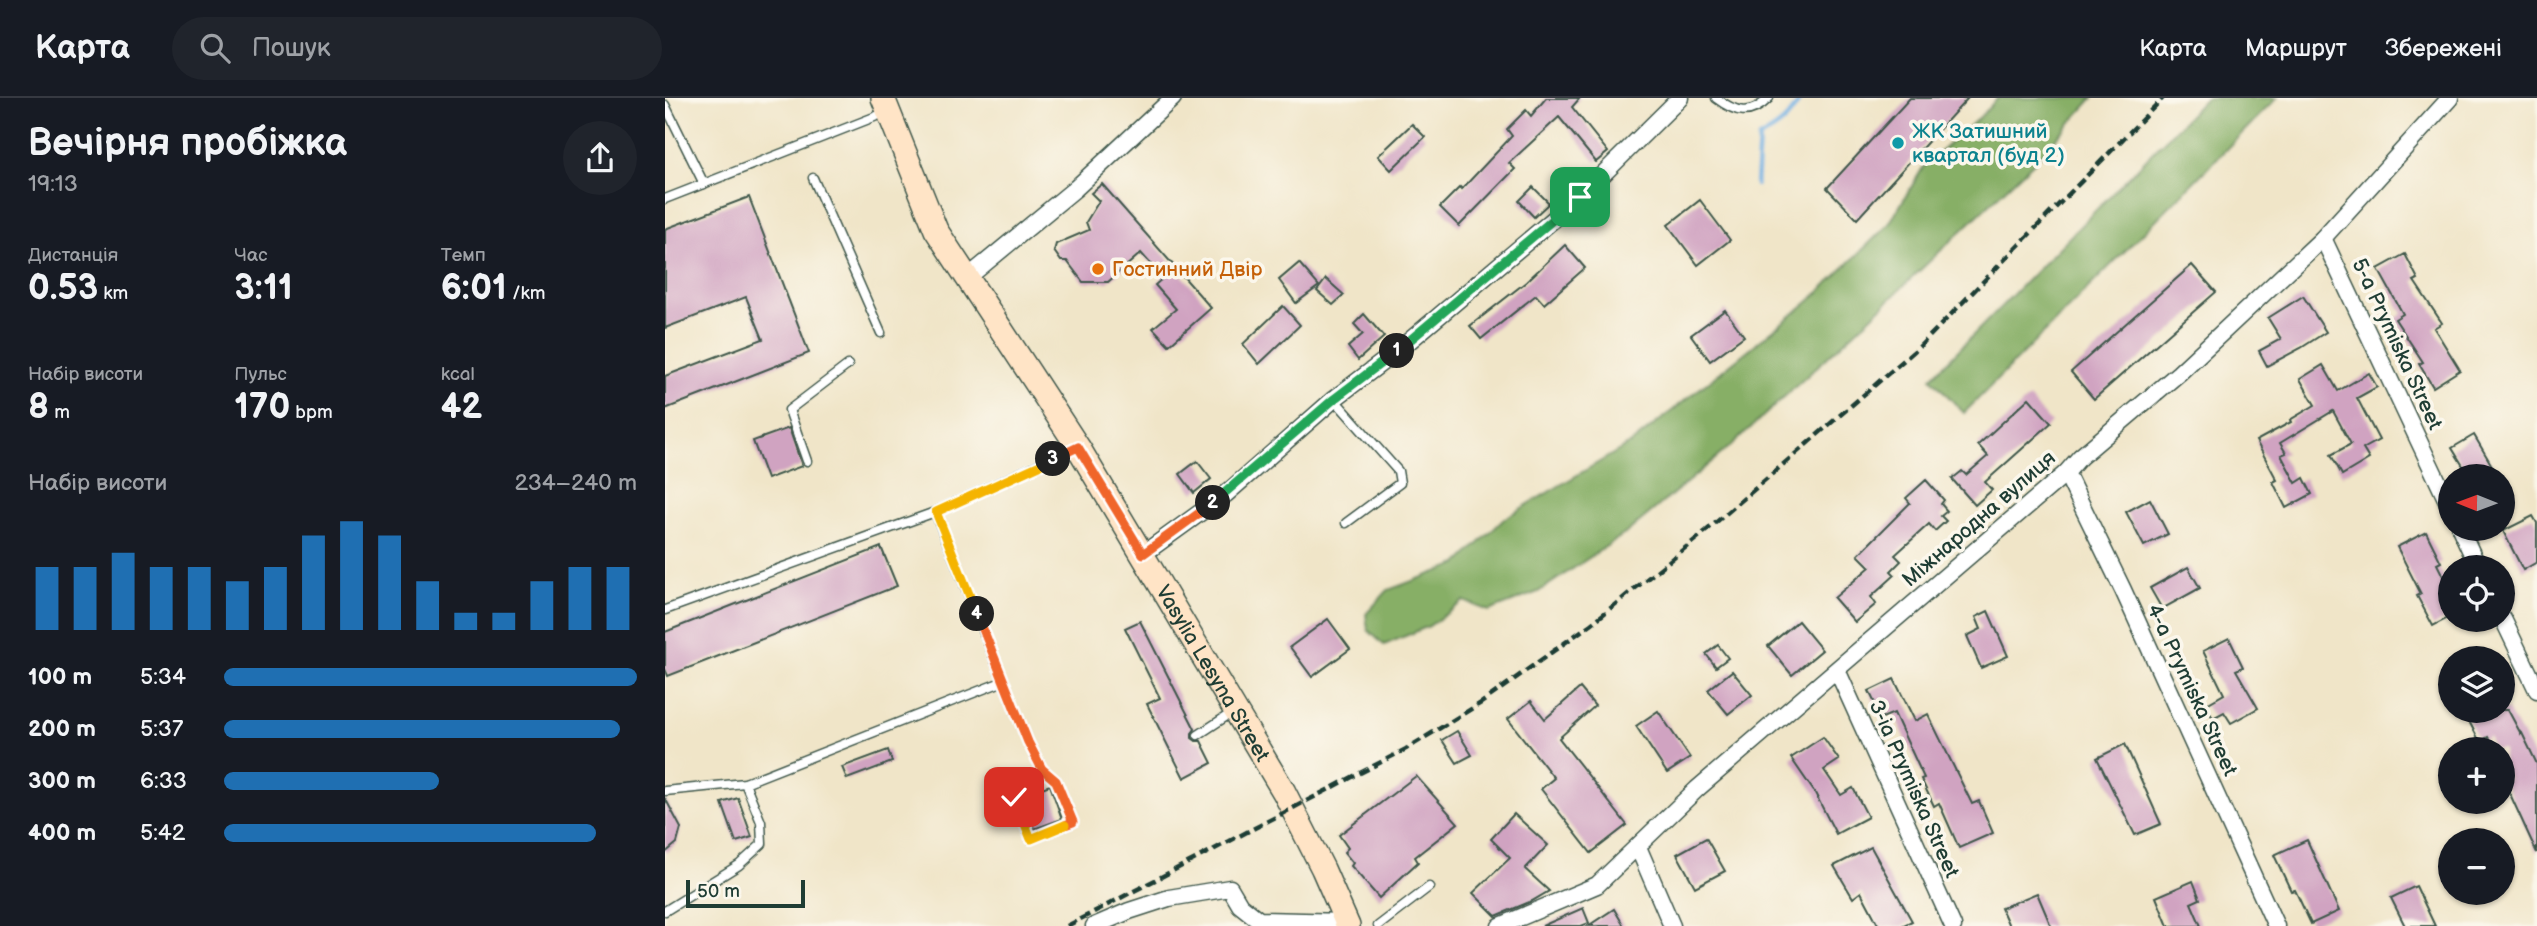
<!DOCTYPE html>
<html lang="uk">
<meta charset="utf-8">
<style>
body{margin:0;font-family:"Balsamiq Sans",sans-serif;background:#20242c;color:#f1f3f6;height:100vh;display:flex;flex-direction:column;font-size:26px;white-space:nowrap}
*{box-sizing:border-box;margin:0}
p{font-size:23px;color:#9ea1a6}
.icon{flex:none;width:38px;height:38px;fill:none;stroke:currentColor;stroke-width:2;stroke-linecap:round;stroke-linejoin:round}
.map{position:relative;flex:1;overflow:hidden}
.drawer{display:flex;flex-direction:column;background:#171b24;width:665px}
.drawer>*{flex:none}
.needle{width:46px;rotate:271deg}
.controls{position:absolute;left:1773px;top:366px;display:grid;gap:14px}
.controls a{display:grid;place-items:center;width:77px;height:77px;border-radius:50%;background:#171b24;box-shadow:0 2px 5px #0004;font-size:35px}
.scale{position:absolute;left:21px;bottom:18px;width:119px;box-sizing:border-box;padding-left:7px;border:4px solid #1f3d34;border-top:0;font-size:19px;line-height:24px;white-space:nowrap;color:#1f3d34;-webkit-text-stroke:5px #fbf7ec;paint-order:stroke}
.pin{position:absolute;display:grid;place-items:center;width:60px;height:60px;color:#fff;margin:-30px;border-radius:14px;box-shadow:0 4px 10px #0006}
.km{position:absolute;width:35px;height:35px;margin:-18px;border-radius:50%;background:#222;color:#fff;font-size:19px;line-height:35px;text-align:center}
.round{display:grid;place-items:center;flex:none;width:74px;height:74px;border-radius:37px;background:#20242c}
.overview{display:flex;align-items:center;justify-content:space-between;height:119px;padding:0 28px}
h1{font-size:38px;font-weight:600;line-height:52px}
.metrics{display:grid;grid-template-columns:repeat(3,1fr);gap:10px;height:119px;padding:7px 28px}
.metrics div{display:grid;align-content:center}
.metrics b{font-size:35px;font-weight:600}
.metrics small{font-size:19px;font-weight:400}
.metrics p{font-size:19px}
.chart{height:196px;padding:14px 28px}
.chart p{display:flex;justify-content:space-between}
.chart svg{width:100%;height:126px;margin-top:7px;stroke:#1f6fb2;stroke-width:6}
ul{padding:0 28px;list-style:none;font-size:23px}
li{display:grid;grid-template-columns:112px 84px 1fr;align-items:center;height:52px}
li i{height:18px;border-radius:9px;background:#1f6fb2}
header{display:flex;align-items:center;gap:42px;box-sizing:border-box;height:98px;padding:0 35px;background:#171b24;border-bottom:2px solid #363941}
header strong{font-size:33px}
nav{display:flex;gap:38px;margin-inline-start:auto;font-size:24px}
.search{width:490px;height:63px;background:#20242c;display:flex;align-items:center;gap:18px;box-sizing:border-box;padding:0 24px;border-radius:38px;color:#9ea1a6;font-size:26px}
main{display:flex;flex:1;min-height:0}
.map>svg:first-child{display:block}
.forest{fill:#87af66;stroke:#53764d;stroke-width:2}
.lines{fill:none;stroke-linecap:round;stroke-linejoin:round}
.stream{stroke:#6eade1;stroke-width:4.5}
.building{fill:#d0a3c1}
.lane-casing{stroke:#3e564a;stroke-width:11}
.street-casing{stroke:#3e564a;stroke-width:19}
.secondary-casing{stroke:#3e564a;stroke-width:26}
.lane{stroke:#fff;stroke-width:8}
.street{stroke:#fff;stroke-width:16}
.secondary{stroke:#ffe4c6;stroke-width:23}
.rail{stroke:#1f3d34;stroke-width:4.5;stroke-dasharray:10 5;stroke-linecap:butt}
.split-1-casing{stroke:#fff;stroke-width:14}
.split-2-casing{stroke:#fff;stroke-width:14}
.split-3-casing{stroke:#fff;stroke-width:14}
.split-4-casing{stroke:#fff;stroke-width:14}
.split-5-casing{stroke:#fff;stroke-width:14}
.split-6-casing{stroke:#fff;stroke-width:14}
.split-1{stroke:#22a559;stroke-width:9}
.split-2{stroke:#22a559;stroke-width:9}
.split-3{stroke:#f0652b;stroke-width:9}
.split-4{stroke:#f5b400;stroke-width:9}
.split-5{stroke:#f0652b;stroke-width:9}
.split-6{stroke:#f5b400;stroke-width:9}
.culture-dot{fill:#0f9aa8;stroke:#fbf7ec;stroke-width:2.5}
.food-dot{fill:#e8710a;stroke:#fbf7ec;stroke-width:2.5}
.labels{text-anchor:middle;dominant-baseline:central;stroke-width:7;stroke-linejoin:round;paint-order:stroke}
.culture-label{font-size:21px;fill:#0d838f;stroke:#fbf7ec;text-anchor:start}
.food-label{font-size:21px;fill:#c56008;stroke:#fbf7ec;text-anchor:start}
.street-label{font-size:21px;fill:#1f3d34;stroke:#fbf7ec}
</style>
<header>
<strong>Карта</strong>
<div class="search"><svg class="icon" aria-label="search" viewBox="0 0 24 24"><circle cx="10" cy="10" r="6"/><path d="M15 15l6 6"/></svg>Пошук</div>
<nav><a>Карта</a><a>Маршрут</a><a>Збережені</a></nav>
</header>
<main>
<section class="drawer">
<div class="overview"><div><h1>Вечірня пробіжка</h1><p>19:13</p></div><a class="round"><svg class="icon" aria-label="share" viewBox="0 0 24 24"><path d="M12 15V3M7 8l5-5 5 5M5 13v7h14v-7"/></svg></a></div>
<div class="metrics">
<div><p>Дистанція</p><b>0.53<small> km</small></b></div>
<div><p>Час</p><b>3:11</b></div>
<div><p>Темп</p><b>6:01<small> /km</small></b></div>
</div>
<div class="metrics">
<div><p>Набір висоти</p><b>8<small> m</small></b></div>
<div><p>Пульс</p><b>170<small> bpm</small></b></div>
<div><p>kcal</p><b>42</b></div>
</div>
<div class="chart"><p><span>Набір висоти</span>234–240 m</p>
<svg viewBox="0 0 160 44" preserveAspectRatio="none"><path d="M5 44V22M15 44V22M25 44V17M35 44V22M45 44V22M55 44V27M65 44V22M75 44V11M85 44V6M95 44V11M105 44V27M115 44V38M125 44V38M135 44V27M145 44V22M155 44V22"/></svg>
</div>
<ul>
<li><b>100 m</b>5:34<i style="width:100%"></i></li>
<li><b>200 m</b>5:37<i style="width:96%"></i></li>
<li><b>300 m</b>6:33<i style="width:52%"></i></li>
<li><b>400 m</b>5:42<i style="width:90%"></i></li>
</ul>
</section>
<div class="map">
<svg width="1872" height="828" viewBox="0 0 1872 828">
<rect width="100%" height="100%" fill="#fbf7ec"/>
<filter id="ink" filterUnits="userSpaceOnUse"><feTurbulence type="fractalNoise" baseFrequency=".0143" numOctaves="2"/><feDisplacementMap in="SourceGraphic" scale="14" xChannelSelector="R" yChannelSelector="G"/><feConvolveMatrix kernelMatrix="1 2 1 2 8 2 1 2 1" color-interpolation-filters="sRGB"/></filter>
<filter id="wash" filterUnits="userSpaceOnUse"><feTurbulence type="fractalNoise" baseFrequency=".00686" numOctaves="4" result="noise"/><feDisplacementMap in="SourceGraphic" scale="28" xChannelSelector="R" yChannelSelector="G"/><feGaussianBlur stdDeviation="1.57" result="paint"/><feColorMatrix in="noise" values="0 0 0 0 0 0 0 0 0 0 0 0 0 0 0 0 0 1.4 0 .05"/><feComposite in="paint" operator="in"/></filter>
<g filter="url(#wash)">
<rect width="100%" height="100%" fill="#f0e5c8"/>
<g class="forest">
<path d="M1333,0H1428L1374,59L1206,219L1068,346L961,435L873,494L824,513L799,503L764,528L719,547L703,532L701,516L723,492L793,466L840,420L968,344L1147,201L1224,126L1259,68L1316,18Z"/>
<path d="M1541,0H1612L1299,315L1266,280Z"/>
</g>
<g class="lines">
<path class="stream" d="M1091,87L1094,40C1116,28 1124,21 1136,0"/>
</g>
<g id="blocks">
<g class="building">
<path d="M881,0H915L907,9L943,54L931,64L894,19L844,65L850,71L794,128L775,109L795,89L797,91L847,38L842,31L861,12L866,18Z"/>
<path d="M1245,0H1303L1192,121L1162,90Z"/>
<path d="M747,26L760,39L726,72L713,58Z"/>
<path d="M437,86L546,210L504,247L488,230L511,211L490,187L498,180L476,155L443,184H418L402,163H396L389,153L391,146L424,132L421,124L434,103L426,95Z"/>
<path d="M868,89L884,105L869,119L854,103Z"/>
<path d="M84,99L144,255L0,311V278L98,241L81,199L0,230V131Z"/>
<path d="M1035,102L1065,142L1033,167L1003,127Z"/>
<path d="M900,147L920,170L879,206L871,197L816,241L805,228L861,184Z"/>
<path d="M1740,156L1753,181L1749,183L1777,225L1769,230L1795,272L1768,289L1754,266L1758,264L1730,221L1738,216L1713,171Z"/>
<path d="M634,165L654,188L631,205L614,182Z"/>
<path d="M1527,167L1551,194L1429,301L1406,274Z"/>
<path d="M661,181L679,197L668,207L652,193Z"/>
<path d="M1638,198L1661,234L1636,250L1602,268L1594,253L1616,241L1603,220Z"/>
<path d="M618,208L635,227L594,266L578,246Z"/>
<path d="M1060,212L1079,238L1045,263L1026,237Z"/>
<path d="M699,216L719,239L693,262L683,249L698,236L689,226Z"/>
<path d="M1658,267L1673,293L1704,275L1712,289L1692,300L1714,342L1698,351L1704,361L1677,377L1666,357L1686,346L1668,313L1615,345L1621,355L1616,357L1631,385L1639,380L1647,396L1621,410L1608,384L1612,382L1591,343L1626,324L1625,322L1650,307L1635,281Z"/>
<path d="M1364,300L1386,325L1320,384L1327,392L1310,407L1287,381L1297,373L1301,377L1323,358L1313,347Z"/>
<path d="M124,330L137,368L102,381L88,343Z"/>
<path d="M1809,337L1833,378H1814L1810,371L1803,376L1787,350Z"/>
<path d="M532,363L546,381L529,395L515,376Z"/>
<path d="M1261,382L1279,402L1276,406L1282,413L1276,418L1281,423L1270,433L1264,426L1230,457L1236,463L1226,473L1230,477L1206,499L1211,506L1190,524L1169,500L1205,469L1193,457L1245,405L1241,400Z"/>
<path d="M1485,401L1503,436L1479,448L1461,414Z"/>
<path d="M1868,418L1872,425V464L1858,472L1838,433Z"/>
<path d="M1761,434L1776,464L1772,466L1785,492V519L1768,528L1752,498L1756,496L1732,449Z"/>
<path d="M216,449L232,488L3,578L0,571V534Z"/>
<path d="M1523,469L1535,490L1497,511L1485,490Z"/>
<path d="M1323,513L1343,558L1316,570L1302,538L1316,531L1311,519Z"/>
<path d="M663,521L685,551L647,579L625,549Z"/>
<path d="M475,523L530,631L527,635V640L531,643H536L547,665L519,680L482,606L495,600L460,530Z"/>
<path d="M1133,523L1157,552L1127,577L1103,548Z"/>
<path d="M1564,540L1578,569L1571,572L1593,610L1566,625L1559,614L1548,620L1540,607L1559,596L1538,553Z"/>
<path d="M1053,547L1063,560L1051,569L1041,556Z"/>
<path d="M1067,573L1087,597L1063,616L1043,592Z"/>
<path d="M1229,581L1250,623L1263,616L1307,706L1314,703L1328,735L1294,750L1274,705L1269,708L1256,681L1259,680L1229,615L1217,620L1204,593Z"/>
<path d="M915,590L930,608L894,640L962,727L926,755L876,691L889,680L843,621L866,603L880,621Z"/>
<path d="M1798,612H1843L1856,636L1857,635L1872,666V755L1839,683L1843,680L1838,669V651H1829L1823,639L1815,644Z"/>
<path d="M993,613L1025,660L1002,675L971,628Z"/>
<path d="M792,633L807,657L792,665L777,642Z"/>
<path d="M1158,639L1174,662L1159,672L1176,697L1188,690L1203,719L1171,736L1150,695L1126,660Z"/>
<path d="M1460,646L1496,726L1470,737L1432,660Z"/>
<path d="M223,652L227,664L182,681L177,669Z"/>
<path d="M751,678L793,725L750,759L753,764L714,800L686,768L688,765L679,754L683,750L674,737Z"/>
<path d="M385,687L397,721L369,731L357,697Z"/>
<path d="M0,700L16,730L12,745L0,755Z"/>
<path d="M73,700L87,739L71,744L57,705Z"/>
<path d="M849,716L883,747L860,771L884,793L867,803L831,818L808,795L845,760L826,741Z"/>
<path d="M1041,740L1060,773L1030,789L1012,756Z"/>
<path d="M1642,742L1674,813L1646,826L1630,792L1626,793L1609,757Z"/>
<path d="M1206,749L1247,823L1237,828H1214L1196,794L1188,800L1169,768Z"/>
<path d="M1528,783L1535,801L1526,805L1536,828H1503L1491,799Z"/>
<path d="M1751,788L1770,828H1740L1726,800Z"/>
<path d="M1372,795L1386,828H1344L1336,810Z"/>
<path d="M918,810L924,825L916,828H877Z"/>
<path d="M949,811L959,828H923Z"/>
</g>
</g>
</g>
<g filter="url(#ink)">
<use href="#blocks" fill-opacity="0" stroke="#3e564a" stroke-width="2"/>
<g class="lines">
<g class="lane-casing">
<g id="lane">
<path d="M1051,0C1071,15 1085,19 1104,0"/>
<path d="M0,7L39,86"/>
<path d="M148,80L216,235"/>
<path d="M0,101L222,14"/>
<path d="M669,301L733,373L735,385L681,425"/>
<path d="M142,363L124,312L183,267"/>
<path d="M270,414L363,644L377,671L391,683L408,724L366,741L349,699"/>
<path d="M0,512L270,414L410,350"/>
<path d="M533,637L568,614"/>
<path d="M0,693L80,685L339,583"/>
<path d="M0,813L74,767L97,746L96,724L80,685"/>
<path d="M713,828L764,789"/>
</g>
</g>
<g class="street-casing">
<g id="street">
<path d="M1658,140L1785,409"/>
<path d="M302,180L411,90L508,0"/>
<path d="M1401,375L1458,492L1611,828"/>
<path d="M1795,430L1813,469"/>
<path d="M478,456L561,396L669,301L736,250L915,99L1015,0"/>
<path d="M1838,521L1872,592"/>
<path d="M1172,572L1288,828"/>
<path d="M973,749L1007,828"/>
<path d="M429,828L464,813L504,800L565,790L575,807L594,822L681,824"/>
<path d="M835,828L932,787L1032,691L1401,375L1415,359L1514,275L1658,140L1785,0"/>
</g>
</g>
<g class="secondary-casing">
<g id="secondary">
<path id="s1" d="M218,0L271,132L413,349L619,694L658,771L683,828"/>
</g>
</g>
<use href="#lane" class="lane"/>
<use href="#street" class="street"/>
<use href="#secondary" class="secondary"/>
<path class="rail" d="M402,828L741,651L816,605L926,526L1041,433L1254,249L1498,0"/>
</g>
</g>
<g class="lines" filter="url(#ink)">
<g class="split-1-casing">
<path id="split-1" d="M732,253L915,99"/>
</g>
<g class="split-2-casing">
<path id="split-2" d="M548,405L669,301L732,253"/>
</g>
<g class="split-3-casing">
<path id="split-3" d="M388,361L413,349L478,456L548,405"/>
</g>
<g class="split-4-casing">
<path id="split-4" d="M312,516L271,414L388,361"/>
</g>
<g class="split-5-casing">
<path id="split-5" d="M312,516L363,644L377,671L391,683L408,724L400,727"/>
</g>
<g class="split-6-casing">
<path id="split-6" d="M349,699L366,741L400,727"/>
</g>
<use href="#split-1" class="split-1"/>
<use href="#split-2" class="split-2"/>
<use href="#split-3" class="split-3"/>
<use href="#split-4" class="split-4"/>
<use href="#split-5" class="split-5"/>
<use href="#split-6" class="split-6"/>
</g>
<circle class="culture-dot" cx="1233" cy="45" r="7"/>
<circle class="food-dot" cx="433" cy="171" r="7"/>
<g class="labels">
<g class="culture-label">
<text x="1247" y="33">ЖК Затишний<tspan x="1247" dy="24">квартал (буд 2)</tspan></text>
</g>
<g class="food-label">
<text x="447" y="171">Гостинний Двір</text>
</g>
<g class="street-label">
<text transform="translate(1732 246) rotate(65)">5-a Prymiska Street</text>
<text transform="translate(1314 421) rotate(-41)">Міжнародна вулиця</text>
<text stroke="none"><textPath href="#s1" startOffset="665">Vasylia Lesyna Street</textPath></text>
<text transform="translate(1527 592) rotate(65)">4-a Prymiska Street</text>
<text transform="translate(1249 691) rotate(66)">3-ia Prymiska Street</text>
</g>
</g>
</svg>
<div class="controls">
<a><svg class="needle" viewBox="-14 -14 28 28"><path d="M0-13l5 13h-10z" fill="#e53935"/><path d="M0 13l5-13h-10z" fill="#9ea1a6"/></svg></a>
<a><svg class="icon" aria-label="locate" viewBox="0 0 24 24"><circle cx="12" cy="12" r="6"/><path d="M12 2v4M12 18v4M2 12h4M18 12h4"/></svg></a>
<a><svg class="icon" aria-label="layers" viewBox="0 0 24 24"><path d="M12 4l9 5-9 5-9-5zM3 14l9 5 9-5"/></svg></a>
<a>+</a>
<a>−</a>
</div>
<div class="scale">50 m</div>
<div class="pin" style="left:915px;top:99px;background:#1e9e55"><svg class="icon" aria-label="arrive" viewBox="0 0 24 24"><path d="M6 21V4h12l-3 4 3 4H6"/></svg></div>
<div class="pin" style="left:349px;top:699px;background:#d93025"><svg class="icon" aria-label="check" viewBox="0 0 24 24"><path d="M5 12l5 5 9-10"/></svg></div>
<b class="km" style="left:732px;top:253px">1</b>
<b class="km" style="left:548px;top:405px">2</b>
<b class="km" style="left:388px;top:361px">3</b>
<b class="km" style="left:312px;top:516px">4</b>
</div>
</main>
